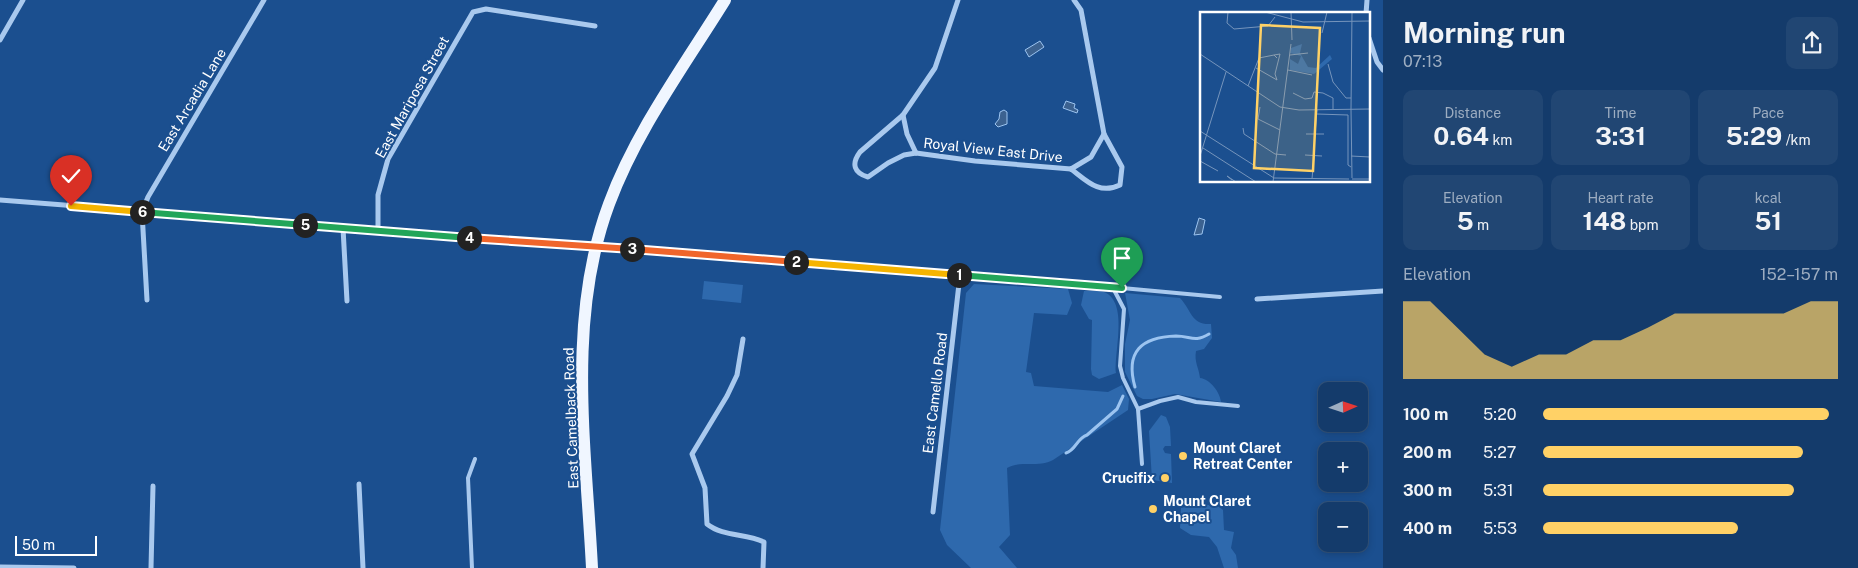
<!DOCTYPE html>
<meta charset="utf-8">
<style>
body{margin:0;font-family:"Public Sans",sans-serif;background:#214673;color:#f1f3f6;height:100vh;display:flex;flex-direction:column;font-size:19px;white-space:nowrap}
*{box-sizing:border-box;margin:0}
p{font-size:16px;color:#9dadc1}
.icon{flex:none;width:28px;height:28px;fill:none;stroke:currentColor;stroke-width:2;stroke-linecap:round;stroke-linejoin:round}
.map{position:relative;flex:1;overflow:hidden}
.side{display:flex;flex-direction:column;background:#143b6b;width:475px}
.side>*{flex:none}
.needle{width:32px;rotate:87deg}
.controls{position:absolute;left:1318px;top:382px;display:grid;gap:10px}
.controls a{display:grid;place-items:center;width:50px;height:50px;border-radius:10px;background:#143b6b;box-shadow:0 2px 8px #0003,0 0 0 1px #33557e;font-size:25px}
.scale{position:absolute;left:15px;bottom:12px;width:82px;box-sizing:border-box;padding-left:5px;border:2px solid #fff;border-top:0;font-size:14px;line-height:18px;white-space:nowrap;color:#fff;-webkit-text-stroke:4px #1b4f8f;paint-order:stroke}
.pin{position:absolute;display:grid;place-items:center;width:42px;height:42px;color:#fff;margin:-51px -21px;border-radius:50% 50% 50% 0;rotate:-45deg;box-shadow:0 0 5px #0007}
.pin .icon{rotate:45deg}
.km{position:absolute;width:25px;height:25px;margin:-12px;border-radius:50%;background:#222;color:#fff;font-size:14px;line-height:25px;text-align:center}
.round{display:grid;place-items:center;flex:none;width:52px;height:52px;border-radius:10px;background:#214673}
.head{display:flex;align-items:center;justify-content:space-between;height:85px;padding:0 20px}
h1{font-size:28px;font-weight:700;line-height:38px}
.figures{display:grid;grid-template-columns:repeat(3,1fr);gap:8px;height:85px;padding:5px 20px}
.figures div{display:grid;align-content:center;border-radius:10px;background:#214673;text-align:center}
.figures b{font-size:25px;font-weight:700}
.figures small{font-size:14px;font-weight:400}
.figures p{font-size:14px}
.chart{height:140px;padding:10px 20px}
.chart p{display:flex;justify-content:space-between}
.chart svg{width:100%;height:90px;margin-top:5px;fill:#ffd166;opacity:.7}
ul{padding:0 20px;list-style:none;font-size:16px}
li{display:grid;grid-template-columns:80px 60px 1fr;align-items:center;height:38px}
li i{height:12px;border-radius:6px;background:#ffd166}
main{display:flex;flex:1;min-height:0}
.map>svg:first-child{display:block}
.green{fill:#2e69ad}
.water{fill:#3c6290;stroke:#9cc4f0}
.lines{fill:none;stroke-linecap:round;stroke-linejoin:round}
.stream{stroke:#9cc4f0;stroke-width:3}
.lane{stroke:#a9c9ee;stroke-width:4}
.street{stroke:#a9c9ee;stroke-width:5}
.primary{stroke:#f0f6ff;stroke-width:12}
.split-1-casing{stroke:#fff;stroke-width:10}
.split-2-casing{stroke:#fff;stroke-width:10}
.split-3-casing{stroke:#fff;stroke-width:10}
.split-4-casing{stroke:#fff;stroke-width:10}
.split-5-casing{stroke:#fff;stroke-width:10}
.split-6-casing{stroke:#fff;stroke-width:10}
.split-7-casing{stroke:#fff;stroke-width:10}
.split-1{stroke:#22a559;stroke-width:6}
.split-2{stroke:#f5b400;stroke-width:6}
.split-3{stroke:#f0652b;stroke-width:6}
.split-4{stroke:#f0652b;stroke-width:6}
.split-5{stroke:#22a559;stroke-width:6}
.split-6{stroke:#22a559;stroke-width:6}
.split-7{stroke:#f5b400;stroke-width:6}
.poi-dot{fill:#ffd166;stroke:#1b4f8f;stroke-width:2}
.labels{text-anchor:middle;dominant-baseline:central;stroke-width:4;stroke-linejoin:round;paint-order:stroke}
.street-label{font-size:14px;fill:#fff;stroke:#1b4f8f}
.poi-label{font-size:14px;font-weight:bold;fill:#fff;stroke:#1b4f8f;text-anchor:start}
.inset-road{fill:none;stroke:#7695bc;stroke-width:1}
.view{fill:#ffd166;fill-opacity:0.15;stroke:#ffd166;stroke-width:2.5}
.inset-edge{fill:none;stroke:#fff;stroke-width:2.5}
</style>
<main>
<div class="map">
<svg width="1383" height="568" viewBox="0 0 1383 568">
<rect width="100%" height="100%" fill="#1b4f8f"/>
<g class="green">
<path d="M704,281L743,285L741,303L702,299Z"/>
<path d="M974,284L1068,289L1072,303L1067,315L1034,313L1026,372L1031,373L1034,386L1108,392L1122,385L1129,399L1128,410L1053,460C1039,468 1021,460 1007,468L1010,535L999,547L1017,568H971L947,545L940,530L966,293Z"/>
<path d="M1084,291C1090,291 1098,290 1104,292C1129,302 1114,352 1116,373L1099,379L1092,375L1091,369L1092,320L1089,319L1081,305Z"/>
<path d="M1125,293L1180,298C1192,311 1191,325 1211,324L1212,338L1204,349L1196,351C1194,362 1199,368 1200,378C1210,379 1220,392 1221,402L1175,394L1152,399H1143L1137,396L1125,372V344L1130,320Z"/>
<path d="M1161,415L1166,417L1170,427L1171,446H1165L1163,449L1165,453L1171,454L1172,483L1152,480L1149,431Z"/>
<path d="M1199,504L1218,506L1223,510L1224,530L1234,532L1231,548L1236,555L1238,568H1224L1217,547L1209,537L1191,535L1180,528L1181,508Z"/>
</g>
<g class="water">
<path d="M1040,41L1044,47L1029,57L1025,50Z"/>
<path d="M1066,101L1075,104L1074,108L1078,110L1077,113L1063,108Z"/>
<path d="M1004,110L1007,112V124L998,127L995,124L999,119L1000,112Z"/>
<path d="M1199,218L1205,220L1202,234L1194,235Z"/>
</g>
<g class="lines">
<g class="stream">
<path d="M1135,387C1125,352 1141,337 1176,336C1191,336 1194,343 1209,334"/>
<path d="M1066,453C1076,450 1077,438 1087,435L1117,409L1123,396"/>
</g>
<g class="lane">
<path d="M1113,288L1124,309L1120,366L1123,378L1138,409L1142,464"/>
<path d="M1122,288L1220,297"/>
<path d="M1138,409L1160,401L1178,397L1196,402L1238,406"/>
<path d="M472,568L468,478L475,459"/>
</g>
<g class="street">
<path d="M958,0L935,68L903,115L860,152C851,164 854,173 868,177L888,163L904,155L916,153L975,161L1071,169"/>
<path d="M1366,14L1367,0"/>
<path d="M1369,38L1377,62L1383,70"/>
<path d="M0,40L23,0"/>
<path d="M903,115L907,134L916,153"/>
<path d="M1071,169L1091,157L1104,134L1081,10L1074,0"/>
<path d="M1071,169C1087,181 1099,195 1120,185L1122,167L1104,134"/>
<path d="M0,200L1122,288"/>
<path d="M343,228L347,301"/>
<path d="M378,230V195L388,159L473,12L486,9L595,26"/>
<path d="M1257,299L1383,291"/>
<path d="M147,300L142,212L148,197L264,0"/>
<path d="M743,339L737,375L727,396L692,454L705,488L707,524C723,537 746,533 764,542L763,568"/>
<path d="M359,484L363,568"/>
<path d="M933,512L960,275"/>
<path d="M0,567L74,568"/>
<path d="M151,568L153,486"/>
</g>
<path class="primary" d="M592,568C586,448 566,319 609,204C636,131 684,66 725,0"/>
</g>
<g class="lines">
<g class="split-1-casing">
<path id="split-1" d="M959,275L1122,288"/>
</g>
<g class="split-2-casing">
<path id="split-2" d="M796,262L959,275"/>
</g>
<g class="split-3-casing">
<path id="split-3" d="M632,249L796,262"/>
</g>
<g class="split-4-casing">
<path id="split-4" d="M469,238L632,249"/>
</g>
<g class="split-5-casing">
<path id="split-5" d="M305,225L469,238"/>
</g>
<g class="split-6-casing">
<path id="split-6" d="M142,212L305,225"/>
</g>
<g class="split-7-casing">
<path id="split-7" d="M71,206L142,212"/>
</g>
<use href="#split-1" class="split-1"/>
<use href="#split-2" class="split-2"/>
<use href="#split-3" class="split-3"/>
<use href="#split-4" class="split-4"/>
<use href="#split-5" class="split-5"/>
<use href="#split-6" class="split-6"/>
<use href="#split-7" class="split-7"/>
</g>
<g class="poi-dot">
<circle cx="1183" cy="456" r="5"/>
<circle cx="1165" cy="478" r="5"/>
<circle cx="1153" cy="509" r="5"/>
</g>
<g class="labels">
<g class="street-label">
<text transform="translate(412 97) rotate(-61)">East Mariposa Street</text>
<text transform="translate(192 100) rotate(-59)">East Arcadia Lane</text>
<text transform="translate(993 150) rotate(6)">Royal View East Drive</text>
<text transform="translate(935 393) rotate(-83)">East Camello Road</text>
<text transform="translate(571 418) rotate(-92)">East Camelback Road</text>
</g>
<g class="poi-label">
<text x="1193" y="448">Mount Claret<tspan x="1193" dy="16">Retreat Center</tspan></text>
<text x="1155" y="478" text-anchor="end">Crucifix</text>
<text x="1163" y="501">Mount Claret<tspan x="1163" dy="16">Chapel</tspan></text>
</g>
</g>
<g transform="translate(1200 12)">
<rect width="170" height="170" fill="#1b4f8f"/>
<path d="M102,32L100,41L108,55L116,56L130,43L132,47L114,62L90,58V47L98,52L101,44L90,41L91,36Z" fill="#2e69ad"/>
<path class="inset-road" d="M28,0L27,11L34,17L68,14L75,5M65,0L103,10L170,9M91,0L92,28M122,21L127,0M0,42L80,95L99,98L170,97M74,43L80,42L75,62L77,68M90,43L108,41M128,52L133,70L146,86H151M56,56L77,68M88,58L112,63M48,74L59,46L74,43L77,46M93,81L105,87L112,86L114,80L123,81L133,86V97M60,95L58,107L80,118M151,97L152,0M151,97L152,166M117,102L148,103V153L151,155M43,116L44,122L75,142L86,143M0,119L74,166L149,167M106,122H124M115,122L117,98M3,136L56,170M105,143L122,144M0,144L26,60M151,144L170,145M0,149L18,159M112,167L114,144M152,167H170M32,168L27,164L36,170M73,170L91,32"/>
<path class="view" d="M61,13L120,16L113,159L54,156Z"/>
<rect width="170" height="170" class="inset-edge"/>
</g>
</svg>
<div class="controls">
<a><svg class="needle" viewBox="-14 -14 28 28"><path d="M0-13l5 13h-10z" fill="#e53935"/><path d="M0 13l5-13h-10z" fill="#9dadc1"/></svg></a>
<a>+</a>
<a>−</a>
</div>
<div class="scale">50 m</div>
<div class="pin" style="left:1122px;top:288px;background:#1e9e55"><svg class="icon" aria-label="arrive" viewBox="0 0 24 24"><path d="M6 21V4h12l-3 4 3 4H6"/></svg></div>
<div class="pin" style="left:71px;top:206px;background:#d93025"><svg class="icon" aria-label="check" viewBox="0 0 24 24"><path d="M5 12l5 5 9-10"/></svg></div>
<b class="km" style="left:959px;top:275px">1</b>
<b class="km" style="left:796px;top:262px">2</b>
<b class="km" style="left:632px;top:249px">3</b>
<b class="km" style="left:469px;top:238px">4</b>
<b class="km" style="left:305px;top:225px">5</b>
<b class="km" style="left:142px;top:212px">6</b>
</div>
<section class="side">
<div class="head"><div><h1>Morning run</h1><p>07:13</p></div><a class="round"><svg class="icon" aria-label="share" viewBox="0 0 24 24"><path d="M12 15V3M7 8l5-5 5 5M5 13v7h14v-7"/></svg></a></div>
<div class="figures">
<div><p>Distance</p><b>0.64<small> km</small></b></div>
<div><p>Time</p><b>3:31</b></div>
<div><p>Pace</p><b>5:29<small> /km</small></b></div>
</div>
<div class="figures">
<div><p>Elevation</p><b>5<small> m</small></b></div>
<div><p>Heart rate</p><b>148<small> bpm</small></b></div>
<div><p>kcal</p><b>51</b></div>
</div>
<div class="chart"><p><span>Elevation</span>152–157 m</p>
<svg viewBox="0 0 160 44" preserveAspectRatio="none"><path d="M0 44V6L10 6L20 19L30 32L40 38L50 32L60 32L70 25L80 25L90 19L100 12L110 12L120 12L130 12L140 12L150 6L160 6V44z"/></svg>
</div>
<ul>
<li><b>100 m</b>5:20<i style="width:97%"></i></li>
<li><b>200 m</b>5:27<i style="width:88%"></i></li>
<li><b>300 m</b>5:31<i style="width:85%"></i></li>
<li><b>400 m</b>5:53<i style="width:66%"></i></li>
</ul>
</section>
</main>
